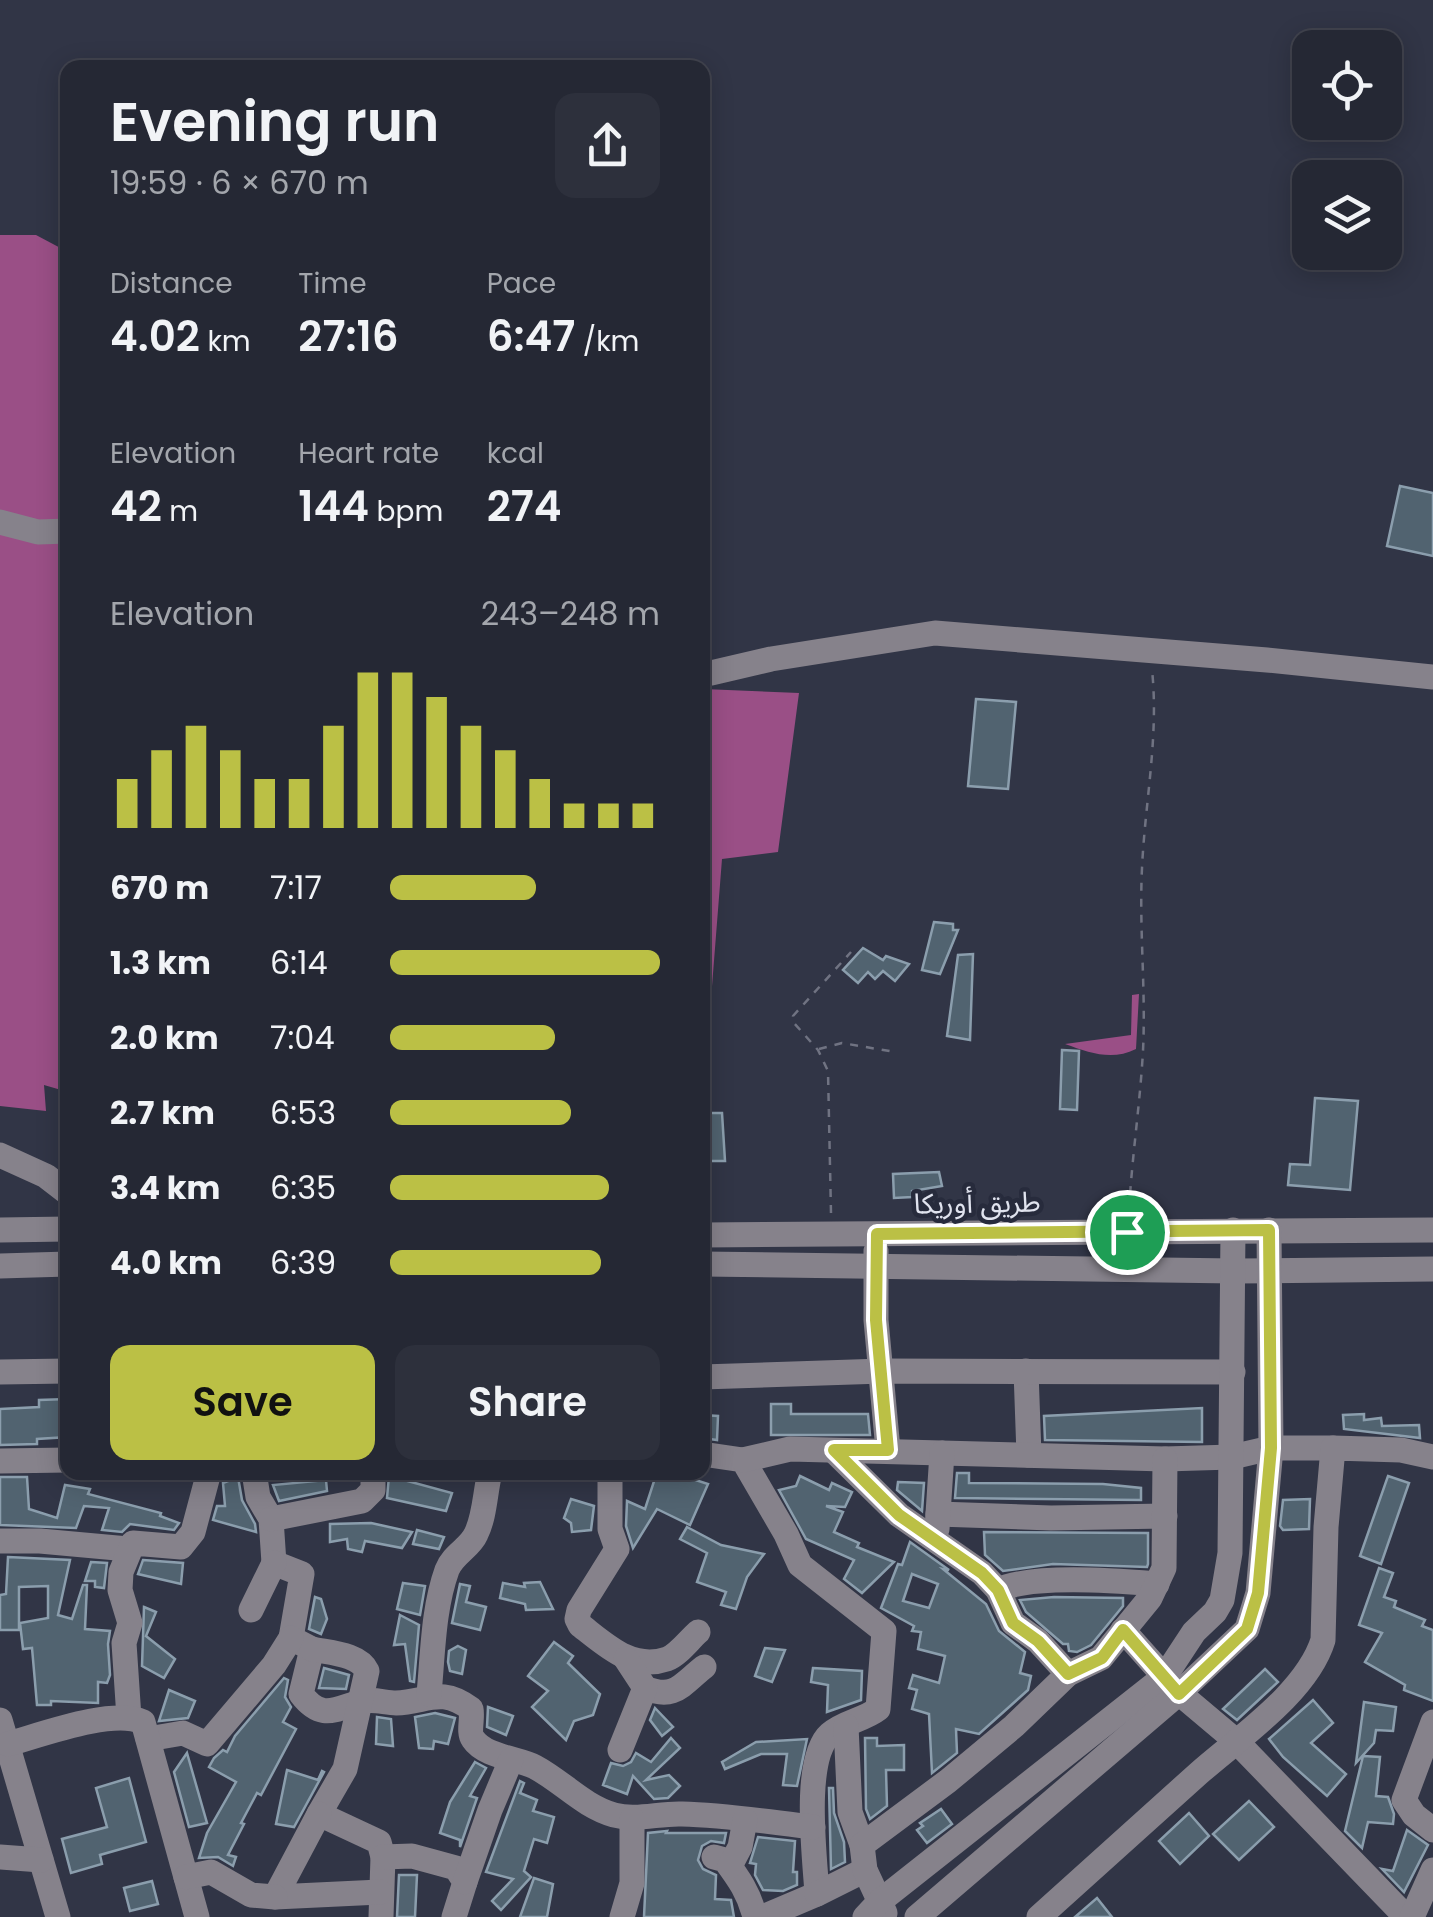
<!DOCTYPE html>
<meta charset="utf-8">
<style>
body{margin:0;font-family:Poppins,"Noto Sans Arabic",sans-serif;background:#2d303c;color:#f1f3f6;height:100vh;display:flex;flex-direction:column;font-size:38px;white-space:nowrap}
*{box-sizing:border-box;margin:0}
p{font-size:32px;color:#a3a6ac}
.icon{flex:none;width:55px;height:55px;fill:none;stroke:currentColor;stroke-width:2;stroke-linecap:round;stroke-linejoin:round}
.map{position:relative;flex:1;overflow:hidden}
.panel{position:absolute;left:60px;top:60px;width:650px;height:1420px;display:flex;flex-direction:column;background:#252834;border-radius:20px;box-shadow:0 5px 25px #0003,0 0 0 2px #42444f}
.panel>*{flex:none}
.buttons{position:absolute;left:1292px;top:30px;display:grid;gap:20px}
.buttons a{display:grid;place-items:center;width:110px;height:110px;border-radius:20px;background:#252834;box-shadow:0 5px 25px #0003,0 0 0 2px #42444f;font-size:50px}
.pin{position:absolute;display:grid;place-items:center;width:85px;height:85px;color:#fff;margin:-42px;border:5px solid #fff;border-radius:50%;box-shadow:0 2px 10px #0007}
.round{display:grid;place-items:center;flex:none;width:105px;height:105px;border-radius:20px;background:#2d303c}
.overview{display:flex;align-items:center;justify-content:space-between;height:170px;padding:0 50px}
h1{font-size:55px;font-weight:600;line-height:75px}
.metrics{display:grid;grid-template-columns:repeat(3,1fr);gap:15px;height:170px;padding:10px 50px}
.metrics div{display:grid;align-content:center}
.metrics b{font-size:42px;font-weight:600}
.metrics small{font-size:28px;font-weight:400}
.metrics p{font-size:28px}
.chart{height:280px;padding:20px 50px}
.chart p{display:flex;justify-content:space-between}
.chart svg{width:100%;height:180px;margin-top:10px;stroke:#bbc045;stroke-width:6}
.cta{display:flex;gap:20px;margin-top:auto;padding:20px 50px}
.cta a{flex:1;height:115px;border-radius:20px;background:#bbc045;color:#111;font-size:40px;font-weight:600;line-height:115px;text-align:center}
.cta a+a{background:#2d303c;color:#f1f3f6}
ul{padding:0 50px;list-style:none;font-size:32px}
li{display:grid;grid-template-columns:160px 120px 1fr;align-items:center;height:75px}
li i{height:25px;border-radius:12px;background:#bbc045}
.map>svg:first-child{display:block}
.forest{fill:#9a4f86}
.building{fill:#516370;stroke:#8b9ead;stroke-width:2.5;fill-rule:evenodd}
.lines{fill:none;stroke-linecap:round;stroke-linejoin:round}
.path{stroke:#707382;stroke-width:2.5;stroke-dasharray:8 8;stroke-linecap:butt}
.minor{stroke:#86828b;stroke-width:25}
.route-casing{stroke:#fff;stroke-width:20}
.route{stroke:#bbc045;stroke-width:12}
.labels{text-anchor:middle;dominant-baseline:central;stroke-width:9;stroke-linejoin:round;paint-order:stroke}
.street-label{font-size:28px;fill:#e0e3ee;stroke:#272b3c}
</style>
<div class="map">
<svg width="1433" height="1917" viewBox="0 0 1433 1917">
<rect width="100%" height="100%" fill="#313546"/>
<g class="forest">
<path d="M0,235H36L68,252V1092L44,1085L46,1111L0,1106Z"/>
<path d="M703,689L799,693L778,852L722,859L711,999L703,1001Z"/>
<path d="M1139,994L1136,1049C1112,1061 1090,1053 1065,1044L1131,1035L1132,995Z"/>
</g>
<g class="building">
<path d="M1400,486L1433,493V556L1387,546Z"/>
<path d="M976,699L1016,702L1008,789L968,786Z"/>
<path d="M934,922L953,924V930H958L940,974L922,970Z"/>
<path d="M863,948L883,960L886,956L909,964L895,981L883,971L875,979L868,972L858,983L843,970Z"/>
<path d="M973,954L970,1040L947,1036L958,955Z"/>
<path d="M1062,1050L1079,1051L1077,1110L1060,1109Z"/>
<path d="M1315,1098L1358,1101L1350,1190L1288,1185L1290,1164L1310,1165Z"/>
<path d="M702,1113H722L725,1161H702Z"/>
<path d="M939,1172L942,1186L912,1191V1197L894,1198L893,1174Z"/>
<path d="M68,1399V1437L37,1439V1444L0,1445V1409L39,1407V1400Z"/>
<path d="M771,1404H791V1414H868L870,1435H771Z"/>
<path d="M1202,1408V1442L1045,1440L1044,1416Z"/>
<path d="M1364,1414V1420L1381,1418L1382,1426L1419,1425L1420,1438L1344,1429L1343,1415Z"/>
<path d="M702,1415L718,1416L717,1440L702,1438Z"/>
<path d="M657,1472H684L683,1476L708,1484L690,1525L657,1509L633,1548L626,1526L627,1501L645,1509Z"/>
<path d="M957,1473H969V1483L1103,1484L1141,1488V1500L955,1498Z"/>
<path d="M389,1476L452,1493L446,1511L387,1498Z"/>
<path d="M800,1476L829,1490L832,1483L852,1492L845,1507L826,1506L843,1512L834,1532L859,1543L857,1547L894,1562L862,1593L844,1579L854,1560L806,1539L779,1490L796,1486Z"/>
<path d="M1388,1476L1409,1483L1381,1564L1360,1556Z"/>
<path d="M0,1477H27L29,1509L57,1518L65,1485L90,1489L88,1494L161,1513L160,1516L179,1523L174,1530L130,1524L122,1532L102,1530L109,1508L84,1506L76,1528L0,1525Z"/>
<path d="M238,1477L242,1500L255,1524L256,1532L213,1520L217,1506H225L223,1483Z"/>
<path d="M326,1480L327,1491L279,1501L273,1485Z"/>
<path d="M898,1482L924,1483L922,1511L897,1490Z"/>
<path d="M571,1499L594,1506L591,1530L572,1532L571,1523L564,1518Z"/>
<path d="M1310,1499L1309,1529L1283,1530L1280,1526L1283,1500Z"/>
<path d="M371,1523L412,1532L402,1548L365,1541L362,1552L348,1549L347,1539L330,1542V1524Z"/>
<path d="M687,1527L721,1545L764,1554L747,1577L736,1609L721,1605L726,1592L697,1582L707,1553L680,1539Z"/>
<path d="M417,1530L444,1537L439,1549L413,1544Z"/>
<path d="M984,1532L1148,1533V1564L1147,1567L1053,1564L1003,1571L985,1555Z"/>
<path d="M910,1542L949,1570L943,1569L986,1604L999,1631L1025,1652L1020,1673L1031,1676L1028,1690L979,1734L956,1729L957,1753L932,1773L929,1714L912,1709L917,1690L909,1688L913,1675L939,1683L945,1656L918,1649L921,1632L912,1631L914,1626L881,1608L898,1564L902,1565ZM912,1574L938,1584L929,1608L903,1601Z"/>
<path d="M8,1557L70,1560L58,1615L72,1619L83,1585H87L85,1629L110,1631L108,1644L110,1675L107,1683L98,1682V1703L51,1701V1705H37L32,1648L23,1649L20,1623L48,1618V1586L19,1587V1630H0V1595L6,1594Z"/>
<path d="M143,1560L183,1563L181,1584L138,1574Z"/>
<path d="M91,1562L107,1563L104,1588L95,1587V1581H85Z"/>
<path d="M1379,1568L1393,1573L1384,1597L1396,1601L1394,1607L1425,1620L1422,1626L1433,1630V1701L1404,1690L1405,1685L1365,1662L1382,1633L1359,1625Z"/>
<path d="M540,1582L553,1609L526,1610L525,1604L500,1598L503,1583L525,1587L524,1583Z"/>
<path d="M403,1583L425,1586L420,1615L397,1609Z"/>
<path d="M460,1584L470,1586L466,1602L486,1607L480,1630L452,1623Z"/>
<path d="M315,1597L321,1599L327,1619L321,1634L309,1629Z"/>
<path d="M1054,1597L1123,1598V1606L1091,1645L1077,1652L1069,1651L1068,1644H1063L1026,1612L1020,1600Z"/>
<path d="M144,1607L156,1612L146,1636L175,1659L164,1678L142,1666Z"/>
<path d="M400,1615L419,1625L414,1682L410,1681L405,1644L394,1645Z"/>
<path d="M554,1642L573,1656L568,1663L600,1694L593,1715L574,1721L566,1740L532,1707L548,1691L528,1676Z"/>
<path d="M458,1646L466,1650L462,1674L450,1671L448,1662L449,1651Z"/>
<path d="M765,1648L785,1650L772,1682L755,1676Z"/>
<path d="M324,1668L349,1675L346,1689L319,1688Z"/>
<path d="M813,1668L862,1671L861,1700L827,1712L828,1685L811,1682Z"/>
<path d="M1265,1669L1278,1682L1237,1720L1223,1709Z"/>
<path d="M284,1678L288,1680L285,1697L291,1707L283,1722L296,1729L261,1795L257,1793L241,1823L244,1824L228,1855L236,1857L233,1866L218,1857L199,1858L207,1833L236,1782L209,1767L214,1758L223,1750L227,1752L235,1736Z"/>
<path d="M169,1690L195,1701L188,1718L159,1721Z"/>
<path d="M1313,1700L1333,1723L1311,1743L1346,1774L1327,1796L1283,1757L1269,1739Z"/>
<path d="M1364,1702L1396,1707L1393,1731L1376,1730L1374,1743L1356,1763Z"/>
<path d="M488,1707L513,1716L506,1735L487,1727Z"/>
<path d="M655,1708L673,1727L662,1736L650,1720Z"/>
<path d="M435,1713L455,1718L448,1744L434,1741L433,1749L419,1748L415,1717Z"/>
<path d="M377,1717L391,1719L393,1746L376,1744Z"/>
<path d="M671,1738L680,1748L646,1780L669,1775L680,1786L668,1798L654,1799L633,1776L627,1794L603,1785L611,1763L623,1766L631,1762L636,1753L651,1762Z"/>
<path d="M865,1738H877V1746L904,1745V1770H886L887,1806L870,1819L866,1809Z"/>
<path d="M807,1739L797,1786L783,1785L787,1754H761L725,1769L722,1762L756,1742Z"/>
<path d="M187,1753L207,1823L189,1827L174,1772Z"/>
<path d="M1363,1756L1380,1757L1376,1796L1388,1797L1394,1814L1393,1824L1368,1822L1362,1848L1345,1831Z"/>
<path d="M475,1762L486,1768L470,1796L477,1798L460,1847V1840L440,1833L450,1802Z"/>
<path d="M287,1770L318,1780L322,1771L324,1772L294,1827L276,1824Z"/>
<path d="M129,1778L146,1842L100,1855L102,1864L71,1873L62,1839L107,1827L96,1788Z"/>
<path d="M520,1781L524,1783L520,1793L537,1800L533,1811L554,1817L547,1843L534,1839L524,1871L531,1877L501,1910L492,1901L513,1879L486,1872Z"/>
<path d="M829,1788H833L834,1813L844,1842L845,1862L831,1869Z"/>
<path d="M1249,1801L1274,1827L1239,1860L1213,1834Z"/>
<path d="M941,1809L952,1824L927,1843L917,1830L923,1826L920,1823Z"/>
<path d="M1189,1813L1209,1836L1180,1864L1159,1841Z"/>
<path d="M1407,1830L1428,1845L1404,1892L1382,1869L1393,1871Z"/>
<path d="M667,1831L666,1833H726L724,1843L711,1841L702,1846L698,1860L703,1869L716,1875L715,1899L731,1900L734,1917H644L648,1833Z"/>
<path d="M758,1837L795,1841L793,1872H797V1885L783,1891L763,1890L755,1875L756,1864L750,1863Z"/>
<path d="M399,1875H417L415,1917H397Z"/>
<path d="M534,1878L553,1884L547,1917H520Z"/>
<path d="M152,1881L158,1904L130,1911L124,1888Z"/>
<path d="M1097,1898L1112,1917H1075Z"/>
</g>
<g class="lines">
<g class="path">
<path d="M819,1049L842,1043L895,1052"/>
<path d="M1129,1210C1132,1157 1140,1104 1143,1051C1146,990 1139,928 1142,868C1145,802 1159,736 1152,670"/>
<path d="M831,1213L828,1071L818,1050L794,1023L793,1016L851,952"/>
</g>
<g class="minor">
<path d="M0,522L38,532L68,531"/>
<path d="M711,673L771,659L935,633L1267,660L1433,677"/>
<path d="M0,1155L46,1176L68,1193"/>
<path d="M0,1230L68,1229"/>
<path d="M702,1235L1433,1230"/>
<path d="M876,1251V1320L888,1450"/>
<path d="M702,1264L1235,1271L1433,1269"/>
<path d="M0,1266L68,1264"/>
<path d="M1026,1371L1029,1455"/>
<path d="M0,1372L68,1371"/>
<path d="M702,1377L883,1371L1233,1372"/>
<path d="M834,1451L899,1515L982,1573L998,1590L1013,1623L1038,1641L1068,1674"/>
<path d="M702,1454L743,1460L786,1534L800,1565L884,1631L878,1709C864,1720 843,1722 830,1734C802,1759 815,1858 817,1894L763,1917"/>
<path d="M743,1460L790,1449L1165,1459L1232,1457L1271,1448H1333"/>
<path d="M0,1461L68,1460"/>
<path d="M254,1472L258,1497L271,1519L274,1563L302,1574L291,1638L312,1649L301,1694C323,1723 337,1707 365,1701C375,1699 386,1703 396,1703C427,1702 441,1686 471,1709C473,1718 468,1732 473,1739C485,1757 518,1758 535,1767C563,1782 583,1806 614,1815C636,1821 659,1813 682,1814C726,1815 769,1822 813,1827"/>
<path d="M610,1472V1529L617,1549L579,1610L577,1619L580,1625C606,1645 632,1671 667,1659C678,1655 689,1640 698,1632"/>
<path d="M938,1514L1051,1518L1165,1516"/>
<path d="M271,1519L362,1501L373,1490V1472"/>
<path d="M937,1529L942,1453"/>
<path d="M0,1541H40L128,1549"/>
<path d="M998,1590C1032,1574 1118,1581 1157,1584"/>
<path d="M251,1610L274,1563"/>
<path d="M1123,1630L1179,1693L1236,1741L1406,1917"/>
<path d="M312,1649C330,1653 359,1654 367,1671L345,1769L319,1814L379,1842L383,1857L381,1917"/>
<path d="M645,1688C675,1700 681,1685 704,1667"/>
<path d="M429,1694C433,1653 433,1609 447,1570C453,1554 470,1548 476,1534C485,1516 485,1492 490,1472"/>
<path d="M129,1718L124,1643L130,1623L120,1590L121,1572L133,1543L181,1547L193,1532L209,1472"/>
<path d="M0,1720L58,1917"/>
<path d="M1433,1722L1404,1800L1414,1815L1433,1830"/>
<path d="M846,1726L850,1812L862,1845"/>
<path d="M148,1739L183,1733L207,1744L274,1665L291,1638"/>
<path d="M8,1744C41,1735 112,1708 143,1722L197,1917"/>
<path d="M620,1750L645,1688L626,1659"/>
<path d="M319,1814L275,1897L380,1892"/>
<path d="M0,1857L41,1860"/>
<path d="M383,1857L412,1856L456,1868L465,1882L454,1917"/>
<path d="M714,1857L725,1860C739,1879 749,1893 755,1917"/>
<path d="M730,1866L740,1847L745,1820"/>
<path d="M186,1877L211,1872L251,1895L275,1897"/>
<path d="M465,1882L490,1810L511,1760"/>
<path d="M817,1894L865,1870"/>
<path d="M885,1913L865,1870L862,1845L948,1781L1014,1726L1068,1674L1101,1658L1150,1598L1164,1568L1165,1459"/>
<path d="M622,1917L632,1883V1819"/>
<path d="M865,1917L879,1902L1165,1676L1194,1632L1215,1612L1222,1600L1230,1553L1233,1230"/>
<path d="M917,1917L1179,1693L1247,1629L1258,1593L1271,1448L1269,1230"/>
<path d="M1039,1917C1092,1869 1146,1821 1199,1773C1240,1737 1307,1692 1323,1640L1326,1527L1333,1448L1401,1450L1433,1457"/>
<path d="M1412,1917L1433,1870"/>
</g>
</g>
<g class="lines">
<g class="route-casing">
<path id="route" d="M1269,1230L1271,1448L1258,1593L1247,1629L1179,1694L1123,1630L1102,1658L1068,1674L1038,1641L1013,1623L998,1590L982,1573L899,1515L834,1450H888L876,1320L877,1234Z"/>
</g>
<use href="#route" class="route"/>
</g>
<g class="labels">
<g class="street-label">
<text transform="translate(977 1203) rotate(-1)">طريق أوريكا</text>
</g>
</g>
</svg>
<div class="buttons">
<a><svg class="icon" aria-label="locate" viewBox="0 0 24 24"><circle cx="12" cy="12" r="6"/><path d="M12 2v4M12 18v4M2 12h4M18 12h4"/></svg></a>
<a><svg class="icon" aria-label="layers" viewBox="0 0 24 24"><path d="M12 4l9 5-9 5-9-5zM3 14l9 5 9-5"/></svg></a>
</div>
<div class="pin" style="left:1127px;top:1232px;background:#1e9e55"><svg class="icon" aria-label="arrive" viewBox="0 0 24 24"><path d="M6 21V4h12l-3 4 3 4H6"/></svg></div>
<section class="panel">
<div class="overview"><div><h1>Evening run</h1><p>19:59 · 6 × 670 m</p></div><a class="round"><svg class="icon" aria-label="share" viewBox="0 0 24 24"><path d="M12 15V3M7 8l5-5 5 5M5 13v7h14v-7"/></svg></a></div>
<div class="metrics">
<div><p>Distance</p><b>4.02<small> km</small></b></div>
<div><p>Time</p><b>27:16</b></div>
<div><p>Pace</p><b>6:47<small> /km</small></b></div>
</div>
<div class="metrics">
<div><p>Elevation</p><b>42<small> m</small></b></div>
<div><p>Heart rate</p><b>144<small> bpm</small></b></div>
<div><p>kcal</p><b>274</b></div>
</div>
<div class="chart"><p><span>Elevation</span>243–248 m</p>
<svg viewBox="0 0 160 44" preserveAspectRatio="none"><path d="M5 44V32M15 44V25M25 44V19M35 44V25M45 44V32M55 44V32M65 44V19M75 44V6M85 44V6M95 44V12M105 44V19M115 44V25M125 44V32M135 44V38M145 44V38M155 44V38"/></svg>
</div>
<ul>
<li><b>670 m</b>7:17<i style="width:54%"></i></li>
<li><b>1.3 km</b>6:14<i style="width:100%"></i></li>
<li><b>2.0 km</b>7:04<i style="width:61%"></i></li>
<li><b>2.7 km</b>6:53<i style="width:67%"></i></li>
<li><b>3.4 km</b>6:35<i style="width:81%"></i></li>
<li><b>4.0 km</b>6:39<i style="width:78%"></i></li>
</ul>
<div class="cta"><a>Save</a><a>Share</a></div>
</section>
</div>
